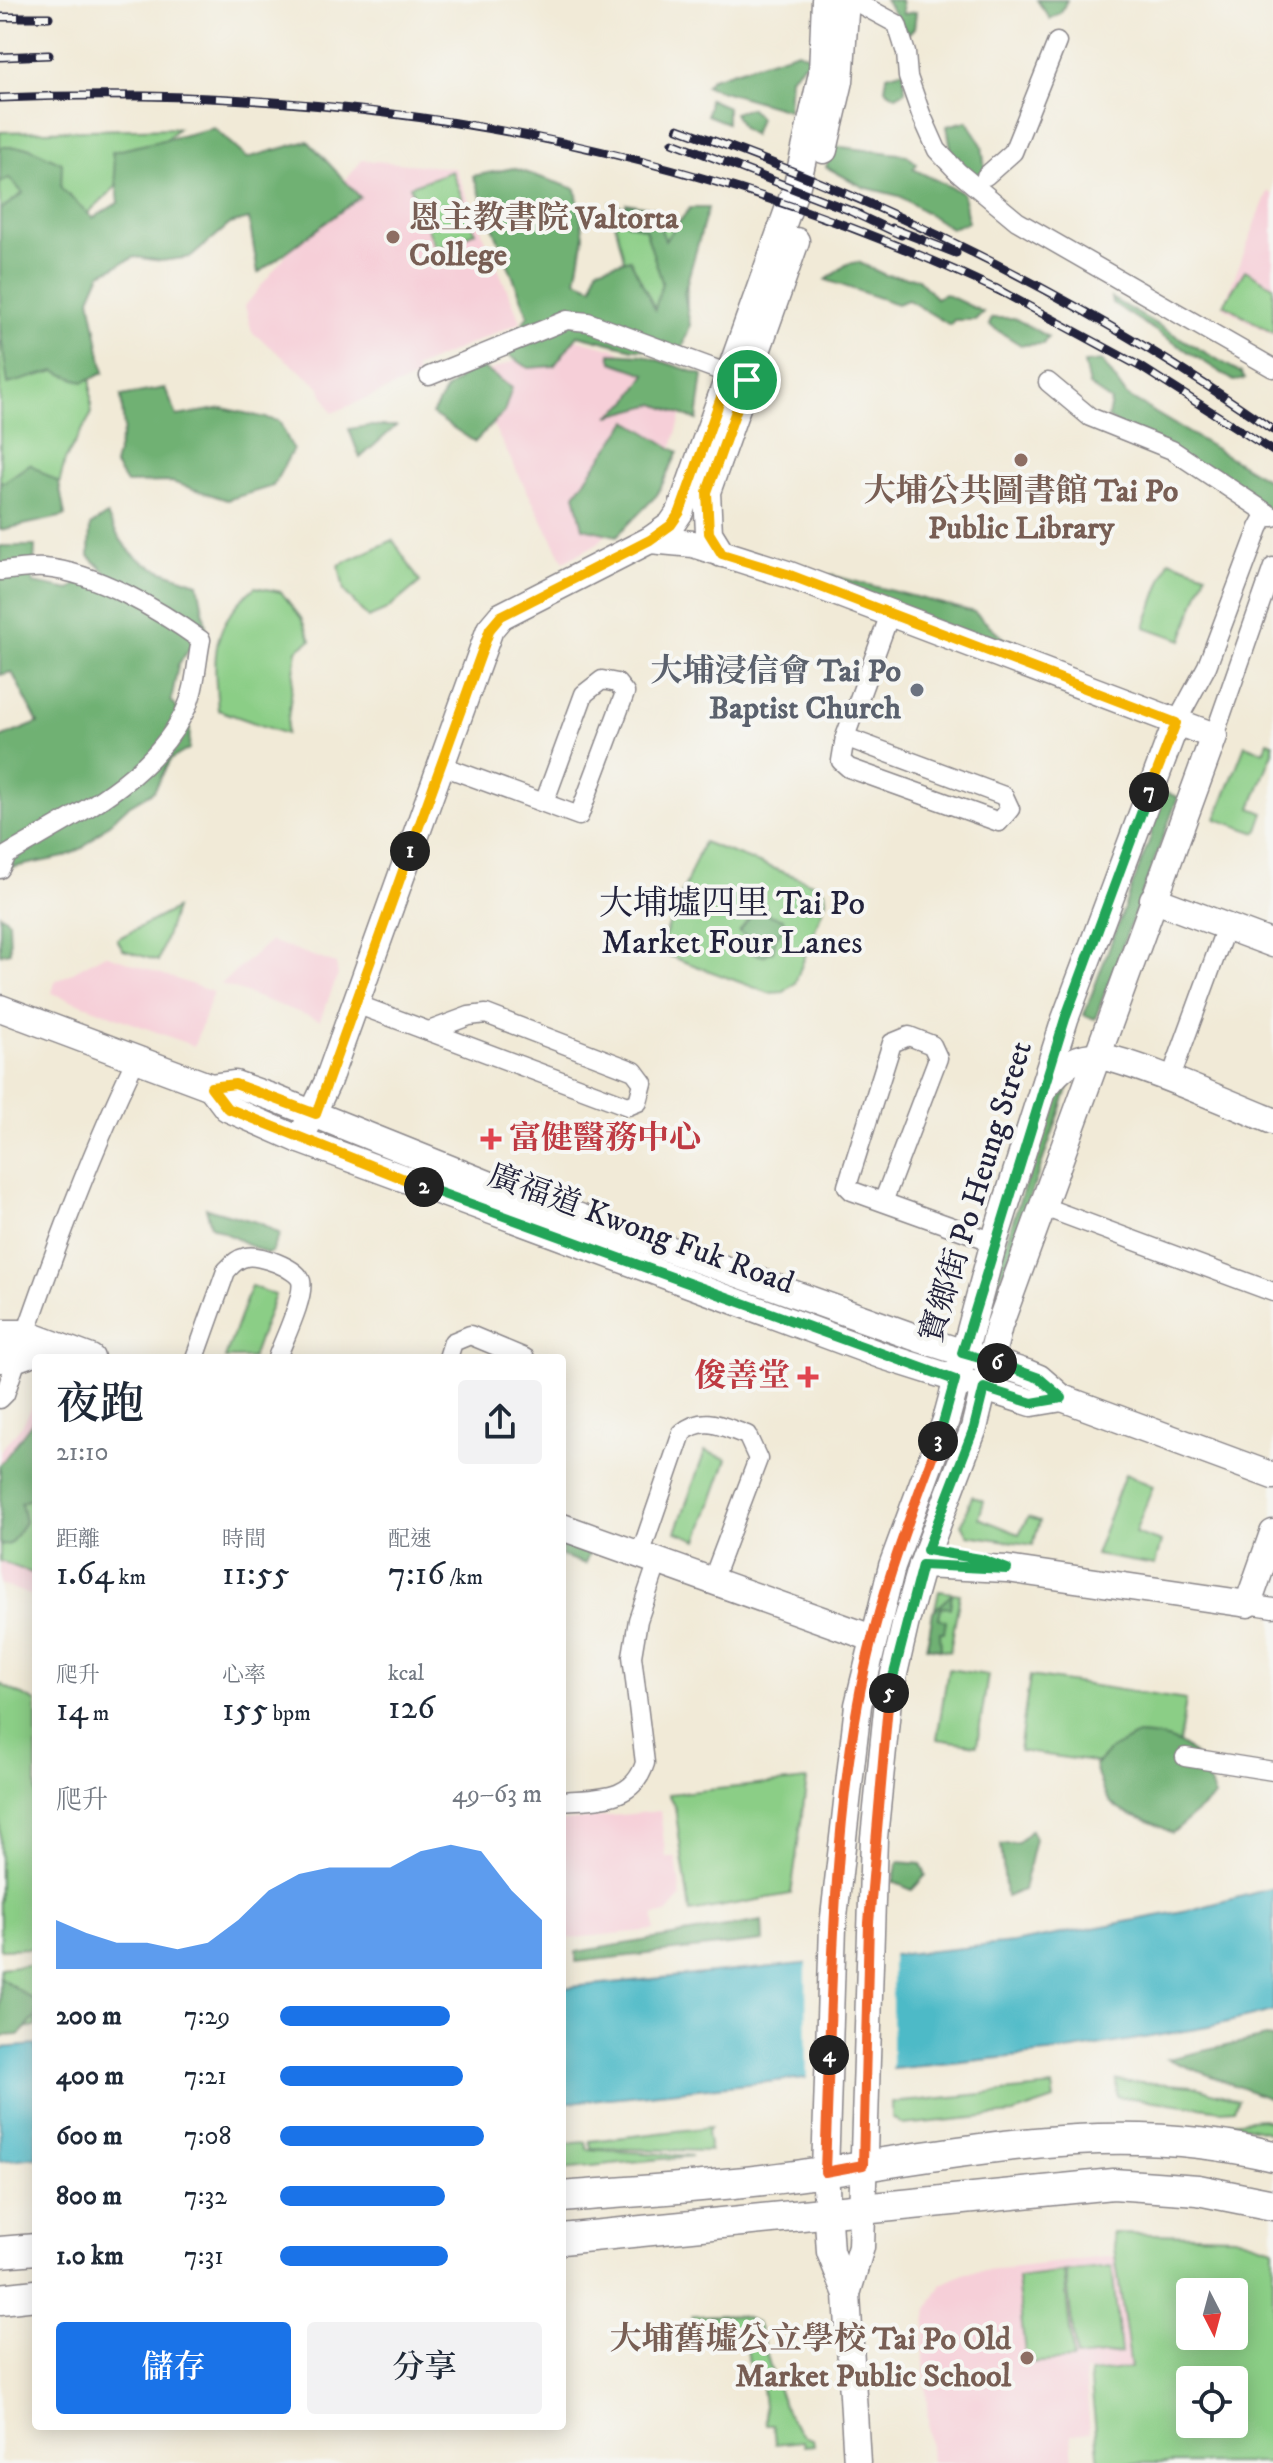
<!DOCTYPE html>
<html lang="zh-TW">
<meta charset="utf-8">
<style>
body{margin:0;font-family:"IM FELL DW Pica","Noto Serif TC",serif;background:#f2f2f3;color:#1f2937;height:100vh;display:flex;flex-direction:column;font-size:30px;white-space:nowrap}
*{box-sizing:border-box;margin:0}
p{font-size:26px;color:#747a83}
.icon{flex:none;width:44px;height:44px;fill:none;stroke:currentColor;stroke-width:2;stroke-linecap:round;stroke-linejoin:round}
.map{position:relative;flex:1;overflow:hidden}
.panel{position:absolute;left:32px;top:1354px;width:534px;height:1076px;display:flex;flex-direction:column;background:#fff;border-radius:8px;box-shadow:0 4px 20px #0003}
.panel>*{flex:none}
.needle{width:52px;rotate:174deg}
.fabs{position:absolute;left:1176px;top:2278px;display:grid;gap:16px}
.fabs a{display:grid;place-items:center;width:72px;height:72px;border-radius:8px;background:#fff;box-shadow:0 4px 20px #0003;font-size:40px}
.pin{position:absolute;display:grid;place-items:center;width:68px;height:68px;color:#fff;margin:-34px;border:4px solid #fff;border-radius:50%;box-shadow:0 2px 8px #0007}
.km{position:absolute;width:40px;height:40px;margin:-20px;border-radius:50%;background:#222;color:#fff;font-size:22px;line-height:40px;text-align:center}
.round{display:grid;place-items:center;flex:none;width:84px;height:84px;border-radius:8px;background:#f2f2f3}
.summary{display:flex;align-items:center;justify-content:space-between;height:136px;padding:0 24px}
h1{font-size:44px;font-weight:600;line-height:60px}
.stats{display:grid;grid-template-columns:repeat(3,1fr);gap:12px;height:136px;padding:8px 24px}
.stats div{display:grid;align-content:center}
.stats b{font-size:34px;font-weight:600}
.stats small{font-size:22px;font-weight:400}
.stats p{font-size:22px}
.chart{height:224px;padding:16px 24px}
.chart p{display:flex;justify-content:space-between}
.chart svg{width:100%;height:144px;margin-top:8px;fill:#1a73e8;opacity:.7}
.button{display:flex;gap:16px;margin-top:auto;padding:16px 24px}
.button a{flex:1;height:92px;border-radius:8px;background:#1a73e8;color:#fff;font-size:32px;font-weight:600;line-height:92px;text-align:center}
.button a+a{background:#f2f2f3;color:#1f2937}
ul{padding:0 24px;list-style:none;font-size:26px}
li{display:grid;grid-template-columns:128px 96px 1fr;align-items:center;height:60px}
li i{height:20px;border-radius:10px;background:#1a73e8}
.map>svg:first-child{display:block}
.built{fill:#f6cfd8}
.green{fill:#8bce86;stroke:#567860;stroke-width:2;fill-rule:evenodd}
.forest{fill:#70b173;stroke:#496a57;stroke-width:2}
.water{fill:#4dbac7;stroke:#386e81;stroke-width:2}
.pier{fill:#f1ead7}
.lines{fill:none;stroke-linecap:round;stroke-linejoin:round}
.street-casing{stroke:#8a8689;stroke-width:21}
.secondary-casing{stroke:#8a8689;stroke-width:29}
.primary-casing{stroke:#8a8689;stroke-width:33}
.street{stroke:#fff;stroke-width:18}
.secondary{stroke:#fff;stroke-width:26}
.primary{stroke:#fff;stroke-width:30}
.rail-casing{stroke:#22223b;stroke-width:9}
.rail{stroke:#f6f6f2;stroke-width:6;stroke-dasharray:18;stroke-linecap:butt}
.split-1-casing{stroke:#fff;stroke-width:16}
.split-2-casing{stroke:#fff;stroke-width:16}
.split-3-casing{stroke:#fff;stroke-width:16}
.split-4-casing{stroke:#fff;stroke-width:16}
.split-5-casing{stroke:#fff;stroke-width:16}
.split-6-casing{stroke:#fff;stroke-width:16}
.split-7-casing{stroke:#fff;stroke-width:16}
.split-8-casing{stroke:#fff;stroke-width:16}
.split-1{stroke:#f5b400;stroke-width:10}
.split-2{stroke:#f5b400;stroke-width:10}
.split-3{stroke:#22a559;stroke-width:10}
.split-4{stroke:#f0652b;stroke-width:10}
.split-5{stroke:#f0652b;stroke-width:10}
.split-6{stroke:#22a559;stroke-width:10}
.split-7{stroke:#22a559;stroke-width:10}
.split-8{stroke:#f5b400;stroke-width:10}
.education-dot{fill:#8d6e63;stroke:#f6f6f2;stroke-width:3}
.worship-dot{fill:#6b7280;stroke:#f6f6f2;stroke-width:3}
.health-dot{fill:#e0444e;stroke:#f6f6f2;stroke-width:3}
.labels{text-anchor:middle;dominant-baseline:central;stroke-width:8;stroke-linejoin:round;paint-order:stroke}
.education-label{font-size:32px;font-weight:bold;fill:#785e54;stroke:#f6f6f2;text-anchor:start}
.worship-label{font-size:32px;font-weight:bold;fill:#5b616d;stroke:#f6f6f2;text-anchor:end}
.health-label{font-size:32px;font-weight:bold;fill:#be3a42;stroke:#f6f6f2;text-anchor:start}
.street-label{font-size:32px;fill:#22223b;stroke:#f6f6f2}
.neighbourhood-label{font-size:34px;fill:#22223b;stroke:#f6f6f2}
</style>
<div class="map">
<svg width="1273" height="2463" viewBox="0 0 1273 2463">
<rect width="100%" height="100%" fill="#f6f6f2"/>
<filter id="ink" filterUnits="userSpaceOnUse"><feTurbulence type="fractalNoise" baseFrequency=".0125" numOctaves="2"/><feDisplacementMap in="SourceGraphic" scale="16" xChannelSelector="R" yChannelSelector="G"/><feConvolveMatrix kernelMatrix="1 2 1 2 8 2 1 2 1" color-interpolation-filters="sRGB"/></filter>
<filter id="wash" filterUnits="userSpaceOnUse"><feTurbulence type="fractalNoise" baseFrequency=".006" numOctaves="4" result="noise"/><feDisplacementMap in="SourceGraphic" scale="32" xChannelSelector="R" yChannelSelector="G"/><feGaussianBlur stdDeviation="1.8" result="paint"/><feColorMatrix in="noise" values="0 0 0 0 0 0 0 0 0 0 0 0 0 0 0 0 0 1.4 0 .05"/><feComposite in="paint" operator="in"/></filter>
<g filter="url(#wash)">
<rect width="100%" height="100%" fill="#f1ead7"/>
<g class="built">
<path d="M362,160L455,168L521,322L415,368L418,377L332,413L320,387L252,332L245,306Z"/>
<path d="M1268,191L1273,195V335L1223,307Z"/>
<path d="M563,336L616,349L658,374L685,404L663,477L598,543L564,562L469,379L534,353Z"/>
<path d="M270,941L336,964L338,975L320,1020L221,984Z"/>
<path d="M105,954L213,992L194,1046L52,993L55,982Z"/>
<path d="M36,1399V1597L0,1584V1451L23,1424Z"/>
<path d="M660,1811L666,1858L676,1857L681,1898L667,1914L654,1915V1930L562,1939V1821Z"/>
<path d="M1115,2256L1131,2368L1085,2372L1090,2432L1071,2435L1073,2463H931L923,2347L928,2309L942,2284L966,2273Z"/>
</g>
<g class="green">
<path d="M178,128L70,230L91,374V415L65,460L51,519L0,512V132Z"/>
<path d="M452,171L475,232L436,248L410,186Z"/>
<path d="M610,203L686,223L687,309L666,319L636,307Z"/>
<path d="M1245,270L1273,286V333L1224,304Z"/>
<path d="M393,540L420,582L387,610L368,618L344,591L339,565Z"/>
<path d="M1169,560L1206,573L1182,640L1145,627Z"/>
<path d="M255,587L281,592L301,618L311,640L297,650L286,734L218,710C213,655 210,625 255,587Z"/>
<path d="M1268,741L1273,743V752L1251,808L1264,813L1257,833L1216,819L1245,745L1264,752Z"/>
<path d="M703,842L818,885L825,891L826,900L795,983L784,992L769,993L658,952Z"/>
<path d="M175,909L158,961L123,950L117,939Z"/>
<path d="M251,1286L275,1295L252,1358H225Z"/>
<path d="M705,1451L727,1459L698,1540L676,1532Z"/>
<path d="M1125,1474L1153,1486L1135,1533L1161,1542L1155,1565L1095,1555Z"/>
<path d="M36,1481V1568L34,1574L0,1561V1531Z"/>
<path d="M972,1496L984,1501L979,1518L1019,1534L1028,1517L1040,1521L1033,1545L968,1535L962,1524Z"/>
<path d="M939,1591L960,1594L950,1651L926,1647Z"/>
<path d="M948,1669L988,1675L977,1745L937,1739Z"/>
<path d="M1030,1676L1186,1700L1174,1774L1019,1751Z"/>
<path d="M0,1684L36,1702V1948L0,1949Z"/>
<path d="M807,1780L791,1894L690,1912L675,1807L668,1794Z"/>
<path d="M36,1964V2027L0,2030V1968Z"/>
<path d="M1116,2080L1193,2086L1238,2100L1234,2109L1222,2110L1117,2096Z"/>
<path d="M1052,2087L1054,2100L1013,2114L903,2125L892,2117V2103Z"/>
<path d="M1262,2119L1273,2122V2133L1228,2122Z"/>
<path d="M711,2127L707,2132L710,2151L591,2148L590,2141Z"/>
<path d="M586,2142L587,2149L692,2156L562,2169V2144Z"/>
<path d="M1112,2233L1235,2236L1273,2248V2463H1099L1090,2373L1131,2368ZM1190,2292H1234V2336H1190ZM1190,2380H1234V2424H1190Z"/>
<path d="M1112,2267L1121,2353L1076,2358L1066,2272Z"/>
<path d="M1064,2272L1073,2360L1026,2363L1017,2278Z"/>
<path d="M692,2316C713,2316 742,2310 758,2325C767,2351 784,2436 813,2439L814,2445L804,2446L803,2441L775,2444L773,2424H766L760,2371H750L745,2334L709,2337L708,2329L694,2330Z"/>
</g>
<g class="forest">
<path d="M885,0H901L903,14L916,12L914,28L908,34Z"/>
<path d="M1037,0H1067L1061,12L1050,19Z"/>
<path d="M798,51L811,57L790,77L788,110L705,86L712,78Z"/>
<path d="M904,70L905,91L896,96L885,89L887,75Z"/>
<path d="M709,99L727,107V123L707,115Z"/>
<path d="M750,108L759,118L753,135L742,128L734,113Z"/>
<path d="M967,121L982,145L985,170L975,182L953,160L947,126Z"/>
<path d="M214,128L247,158L308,141L360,197L258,273L249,219L230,224L191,257L161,261L135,257L101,273L90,298L104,373L83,382L55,371L8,384L0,329V210L23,193L9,178L0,183V147H28L62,163L61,188L93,218L119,202L112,152Z"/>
<path d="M833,146L907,155L917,164L913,169L963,193L968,222L951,228L899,196L863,187L826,167Z"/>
<path d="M513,168L576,189L584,236L576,280L593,287L597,268L630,259L655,309L662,282L645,229L627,223L626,203L653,208L665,240L690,208H708L684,293L690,325L682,350L633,349L578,335L554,366L529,368L491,344L520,328L528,315L473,176Z"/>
<path d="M858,262L885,275L917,278L936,298L945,294L983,312L975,320H954L950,325L908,300L897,304L826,280L847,264Z"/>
<path d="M1111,298L1241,373L1245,379L1234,381L1112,303Z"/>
<path d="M992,318H1014L1048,337L1043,344L1021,345L989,325Z"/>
<path d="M610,353L643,355L703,375L697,420L655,404L609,416L628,402L646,374L612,362Z"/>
<path d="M1102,361L1127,396L1273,483V515L1108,418L1111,401L1089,386L1084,363Z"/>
<path d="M477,364L512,388L504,412L475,442L432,414L446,390Z"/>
<path d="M165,388L177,416L223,408L279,421L293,449L273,486L227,500L172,482L126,483L114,464L124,429L121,396Z"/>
<path d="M628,421L678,452L657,495L617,536L583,528L575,494Z"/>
<path d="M368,426H396L360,458L349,429Z"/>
<path d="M30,464L59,483L65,516L0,530V481L4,482Z"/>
<path d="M107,515C129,564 150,567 198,583L206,626L178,665L171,701L190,727L189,749L170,760L154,791L127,807L83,848L64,857L0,870V738L38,723L12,672L0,675V546H35L33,583L70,590L86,576L114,580L89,556L90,526Z"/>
<path d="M830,575L974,612L1005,639L1043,652L1054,671L826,595Z"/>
<path d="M1156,789L1178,797L1095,1019L1084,1015L1151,836Z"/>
<path d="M755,899L764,904L769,915L783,919L785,926L776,938L773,951L763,956L751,953L746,936L739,932L751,916Z"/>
<path d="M0,914L9,921L10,952L0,954Z"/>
<path d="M1072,1078L991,1307L985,1305L1056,1091Z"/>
<path d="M206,1208L260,1223L280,1234L272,1252L267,1254L211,1226Z"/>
<path d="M36,1417V1496L21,1503L25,1522L10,1544L0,1546V1465Z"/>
<path d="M562,1544L589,1554L585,1564L562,1556Z"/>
<path d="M952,1594L950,1608L941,1607L939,1618L946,1621L944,1632H940L941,1649L927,1647L933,1611Z"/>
<path d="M1137,1735C1187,1737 1198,1752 1215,1797L1172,1833C1128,1805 1110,1826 1095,1765L1111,1749Z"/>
<path d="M1031,1830L1035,1839L1023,1890L1006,1897L1001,1845L1018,1843Z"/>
<path d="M898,1862L921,1864L926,1875L912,1890L893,1882Z"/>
<path d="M762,1921L763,1941L576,1962V1952Z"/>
<path d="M0,1977L36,2002V2017L19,2035L0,2036Z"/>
<path d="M1266,2037L1273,2038V2100L1167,2059Z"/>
</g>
<g class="water">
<path d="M1273,1888V2011L1208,2027L1068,2051L562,2103V1988L1013,1943L1194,1909Z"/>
<path d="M36,2045V2157L0,2161V2048Z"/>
</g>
<path class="pier" d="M892,1952V2073L807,2082L806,1960Z"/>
</g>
<g filter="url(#ink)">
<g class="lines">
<g class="street-casing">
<g id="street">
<path d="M838,1L860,4L897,24L906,53L908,77L921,114L937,150L958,172L1017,221L1273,368"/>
<path d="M986,176L1013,152L1057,42"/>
<path d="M429,376L567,320L588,322L737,377"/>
<path d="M1048,382L1090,417L1172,450L1267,513"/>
<path d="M0,571C14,570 30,567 44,568C96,572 159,610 201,640C196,664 196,691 184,713C149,782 71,817 7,855L0,869"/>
<path d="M1176,723L1207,666L1259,528L1267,513L1273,517"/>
<path d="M1214,736L1273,567"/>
<path d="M845,737L1004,796L1010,809L999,822L849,768L841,761Z"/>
<path d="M845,737L890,614"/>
<path d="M440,765L579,816L625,693L617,683L602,680L584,694L544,803"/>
<path d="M356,1004L628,1106L638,1102L643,1083L634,1071L486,1014L469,1016L429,1031"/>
<path d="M1170,1080L1226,927"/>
<path d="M883,1202L938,1058L932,1045L909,1036L892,1043L847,1186L852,1191L994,1242"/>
<path d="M1044,1207L1273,1292"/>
<path d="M195,1358L226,1271C233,1264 237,1259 246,1257C259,1254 297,1268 301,1281C305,1297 283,1341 277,1358"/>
<path d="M448,1358L453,1342L470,1335L525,1358"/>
<path d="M0,1399L5,1394C44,1280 84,1167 136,1059"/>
<path d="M640,1555L682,1433C704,1414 723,1427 747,1435L758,1459L712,1581"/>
<path d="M1248,1604L1273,1608"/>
<path d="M1185,1757L1273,1771"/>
<path d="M562,1801C598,1798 633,1802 645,1763L632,1656L638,1620L658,1561"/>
</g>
</g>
<g class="secondary-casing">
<g id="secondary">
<path d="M824,150L840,81L846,0"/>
<path d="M650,540L693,544L787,574L1214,736L999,1326L974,1428L922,1565L906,1621L888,1700L874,1838L861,2247L847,2294"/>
<path d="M722,554L709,533L707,492L796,241"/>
<path d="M1153,899L1273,944"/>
<path d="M0,1008L211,1087L235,1084L274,1098L493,1186L920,1339L1027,1373L1039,1378L1062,1398L1273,1476"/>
<path d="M1047,1085C1059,1069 1072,1058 1092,1056C1120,1054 1239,1108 1273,1121"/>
<path d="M211,1087L227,1108L300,1140L883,1356L1032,1403L1062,1398"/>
<path d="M300,1140L327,1083L490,629L501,616L650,540L671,525L680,512L797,185L822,73L825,0"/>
<path d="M0,1333H24L91,1358"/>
<path d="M0,1359L17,1358L54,1345"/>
<path d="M562,1527L872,1638"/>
<path d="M922,1565L1007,1569L1248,1604L1273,1533"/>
<path d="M857,2463L847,2294L830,2252L825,2172L833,1926L858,1705L892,1566L946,1420L994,1242L1065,1019L1176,723"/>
</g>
</g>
<g class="primary-casing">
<g id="primary">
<path d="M562,2197C635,2191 708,2187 780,2178C944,2157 1108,2115 1273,2156"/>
<path d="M562,2239L1113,2184L1198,2190L1273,2205"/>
<path d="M0,2252L36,2249"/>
<path d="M0,2299L36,2295"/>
</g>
</g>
<use href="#street" class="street"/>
<use href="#secondary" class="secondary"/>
<use href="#primary" class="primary"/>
<g class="rail-casing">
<g id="rail">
<path d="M0,17H49"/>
<path d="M0,57L49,55"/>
<path d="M0,98C351,83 686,141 1004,293"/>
<path d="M678,128C891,203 1088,301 1273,430"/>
<path d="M673,142L859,214"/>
<path d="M850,211L901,235"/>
<path d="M892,228L956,253"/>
<path d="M995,288L1141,367L1273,451"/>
</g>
</g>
<use href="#rail" class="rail"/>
</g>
</g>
<g class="lines" filter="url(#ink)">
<g class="split-1-casing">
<path id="split-1" d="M410,851L490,629L501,616L650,540L671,525L680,512L729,375L747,380"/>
</g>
<g class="split-2-casing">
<path id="split-2" d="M410,851L316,1114L235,1084L211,1087L227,1108L424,1187"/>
</g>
<g class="split-3-casing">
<path id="split-3" d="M424,1187L955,1380L938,1441"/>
</g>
<g class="split-4-casing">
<path id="split-4" d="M829,2055C833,1937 837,1819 858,1703C874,1612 906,1526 938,1441"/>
</g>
<g class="split-5-casing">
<path id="split-5" d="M829,2055L825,2172L863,2165L869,1923L889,1693"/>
</g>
<g class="split-6-casing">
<path id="split-6" d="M889,1693L922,1565L1007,1569L980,1559L927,1550L974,1428L984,1388L1032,1403L1062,1398L1039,1378L997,1363"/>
</g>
<g class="split-7-casing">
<path id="split-7" d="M997,1363L962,1353L1065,1019L1149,792"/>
</g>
<g class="split-8-casing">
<path id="split-8" d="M747,380L707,492L709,533L722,554L787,574L1176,723L1149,792"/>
</g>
<use href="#split-1" class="split-1"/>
<use href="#split-2" class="split-2"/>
<use href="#split-3" class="split-3"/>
<use href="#split-4" class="split-4"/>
<use href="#split-5" class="split-5"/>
<use href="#split-6" class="split-6"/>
<use href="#split-7" class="split-7"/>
<use href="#split-8" class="split-8"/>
</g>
<g class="education-dot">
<circle cx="393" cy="237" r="8"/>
<circle cx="1021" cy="460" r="8"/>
<circle cx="1027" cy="2358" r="8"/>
</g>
<circle class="worship-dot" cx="917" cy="690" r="8"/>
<g class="health-dot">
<path d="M487 1127h8v8h8v8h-8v8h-8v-8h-8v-8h8z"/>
<path d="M804 1365h8v8h8v8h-8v8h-8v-8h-8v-8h8z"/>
</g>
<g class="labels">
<g class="education-label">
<text x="409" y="219">恩主教書院 Valtorta<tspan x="409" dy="37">College</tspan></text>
<text x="1021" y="492" text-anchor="middle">大埔公共圖書館 Tai Po<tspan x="1021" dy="37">Public Library</tspan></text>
<text x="1011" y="2340" text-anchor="end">大埔舊墟公立學校 Tai Po Old<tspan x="1011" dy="37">Market Public School</tspan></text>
</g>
<g class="worship-label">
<text x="901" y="672">大埔浸信會 Tai Po<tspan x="901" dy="37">Baptist Church</tspan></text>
</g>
<g class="health-label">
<text x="509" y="1139">富健醫務中心</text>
<text x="790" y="1377" text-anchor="end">俊善堂</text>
</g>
<g class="street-label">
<text transform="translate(977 1192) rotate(-73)">寶鄉街 Po Heung Street</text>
<text transform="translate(641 1230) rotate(20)">廣福道 Kwong Fuk Road</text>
</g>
<g class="neighbourhood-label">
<text x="732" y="904">大埔墟四里 Tai Po<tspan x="732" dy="39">Market Four Lanes</tspan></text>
</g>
</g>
</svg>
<div class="fabs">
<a><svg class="needle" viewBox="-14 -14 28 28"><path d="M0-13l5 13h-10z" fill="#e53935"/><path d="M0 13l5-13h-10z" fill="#747a83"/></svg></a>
<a><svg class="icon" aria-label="locate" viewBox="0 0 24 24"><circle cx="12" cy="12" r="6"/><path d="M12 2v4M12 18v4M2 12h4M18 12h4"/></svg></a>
</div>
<div class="pin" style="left:747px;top:380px;background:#1e9e55"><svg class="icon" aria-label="arrive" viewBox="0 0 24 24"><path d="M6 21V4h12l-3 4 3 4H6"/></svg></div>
<b class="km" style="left:410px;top:851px">1</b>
<b class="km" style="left:424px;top:1187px">2</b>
<b class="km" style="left:938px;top:1441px">3</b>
<b class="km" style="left:829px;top:2055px">4</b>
<b class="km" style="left:889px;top:1693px">5</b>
<b class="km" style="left:997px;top:1363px">6</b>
<b class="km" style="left:1149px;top:792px">7</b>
<section class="panel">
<div class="summary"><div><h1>夜跑</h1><p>21:10</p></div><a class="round"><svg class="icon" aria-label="share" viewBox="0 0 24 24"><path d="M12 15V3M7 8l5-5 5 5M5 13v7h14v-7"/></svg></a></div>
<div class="stats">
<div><p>距離</p><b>1.64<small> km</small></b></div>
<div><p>時間</p><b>11:55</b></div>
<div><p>配速</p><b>7:16<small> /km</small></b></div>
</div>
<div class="stats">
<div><p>爬升</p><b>14<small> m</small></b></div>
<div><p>心率</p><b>155<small> bpm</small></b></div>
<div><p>kcal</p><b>126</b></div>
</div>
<div class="chart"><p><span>爬升</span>49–63 m</p>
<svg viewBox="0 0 160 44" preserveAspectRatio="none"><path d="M0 44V29L10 33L20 36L30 36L40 38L50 36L60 29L70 20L80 15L90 13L100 13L110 13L120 8L130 6L140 8L150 20L160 29V44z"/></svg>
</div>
<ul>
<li><b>200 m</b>7:29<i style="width:65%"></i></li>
<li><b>400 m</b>7:21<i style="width:70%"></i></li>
<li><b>600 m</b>7:08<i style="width:78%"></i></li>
<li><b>800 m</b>7:32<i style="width:63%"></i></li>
<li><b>1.0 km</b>7:31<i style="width:64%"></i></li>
</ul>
<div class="button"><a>儲存</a><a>分享</a></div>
</section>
</div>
